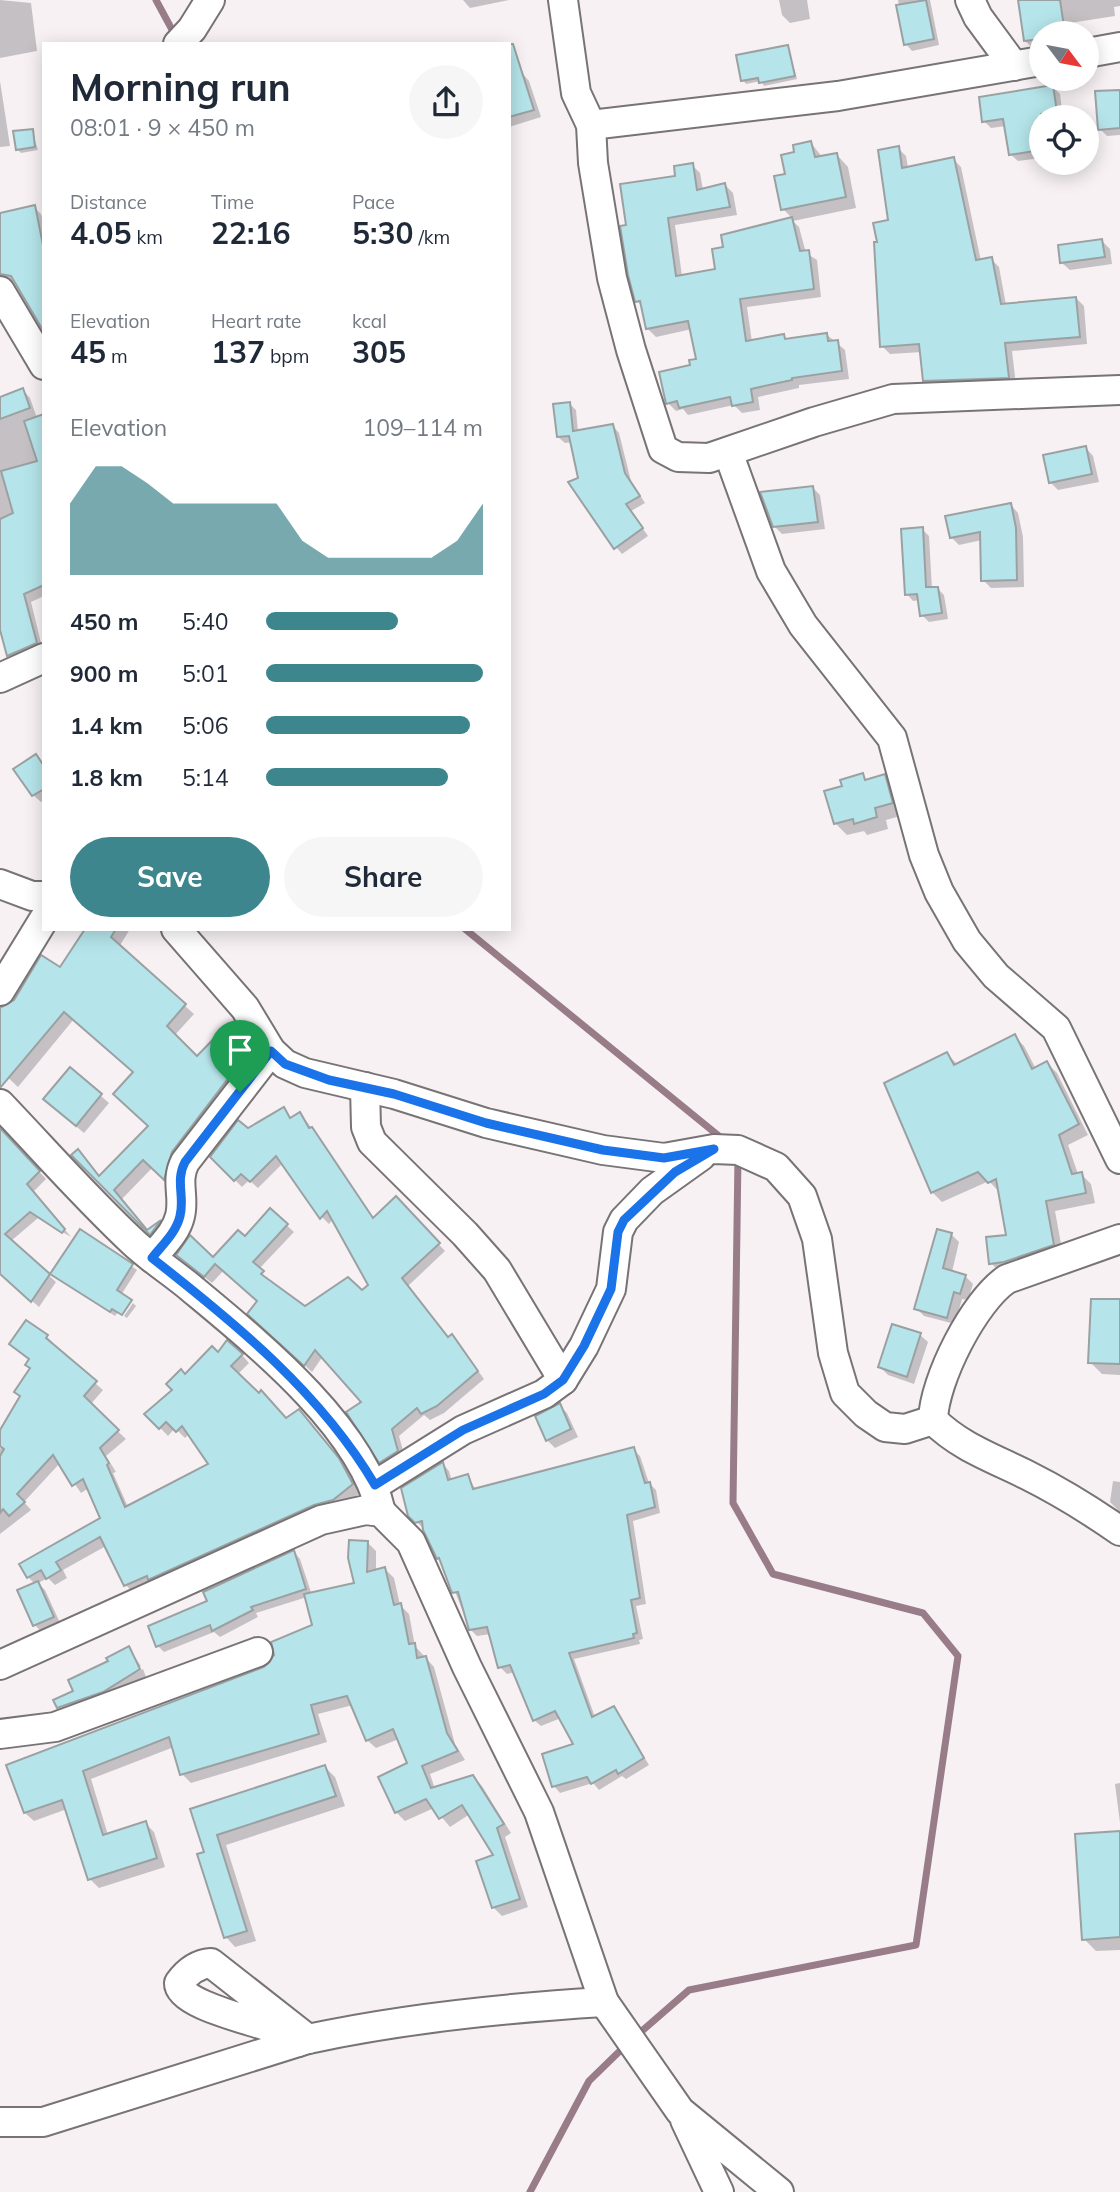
<!DOCTYPE html>
<meta charset="utf-8">
<style>
body{margin:0;font-family:Mulish,sans-serif;background:#f6f6f7;color:#1f2937;height:100vh;display:flex;flex-direction:column;font-size:26px;white-space:nowrap}
*{box-sizing:border-box;margin:0}
p{font-size:23px;color:#747a83}
.icon{flex:none;width:38px;height:38px;fill:none;stroke:currentColor;stroke-width:2;stroke-linecap:round;stroke-linejoin:round}
.map{position:relative;flex:1;overflow:hidden}
.drawer{position:absolute;left:42px;top:42px;width:469px;height:889px;display:flex;flex-direction:column;background:#fff;border-radius:0px;box-shadow:0 4px 18px #0003}
.drawer>*{flex:none}
.needle{width:46px;rotate:122deg}
.controls{position:absolute;left:1029px;top:21px;display:grid;gap:14px}
.controls a{display:grid;place-items:center;width:70px;height:70px;border-radius:50%;background:#fff;box-shadow:0 4px 18px #0003;font-size:35px}
.pin{position:absolute;display:grid;place-items:center;width:60px;height:60px;color:#fff;margin:-72px -30px;border-radius:50% 50% 50% 0;rotate:-45deg;box-shadow:0 0 7px #0007}
.pin .icon{rotate:45deg}
.round{display:grid;place-items:center;flex:none;width:74px;height:74px;border-radius:37px;background:#f6f6f7}
.overview{display:flex;align-items:center;justify-content:space-between;height:119px;padding:0 28px}
h1{font-size:38px;font-weight:700;line-height:52px}
.figures{display:grid;grid-template-columns:repeat(3,1fr);gap:10px;height:119px;padding:7px 28px}
.figures div{display:grid;align-content:center}
.figures b{font-size:30px;font-weight:700}
.figures small{font-size:19px;font-weight:400}
.figures p{font-size:19px}
.chart{height:196px;padding:14px 28px}
.chart p{display:flex;justify-content:space-between}
.chart svg{width:100%;height:126px;margin-top:7px;fill:#3e868d;opacity:.7}
.button{display:flex;gap:14px;margin-top:auto;padding:14px 28px}
.button a{flex:1;height:80px;border-radius:42px;background:#3e868d;color:#fff;font-size:28px;font-weight:700;line-height:80px;text-align:center}
.button a+a{background:#f6f6f7;color:#1f2937}
ul{padding:0 28px;list-style:none;font-size:23px}
li{display:grid;grid-template-columns:112px 84px 1fr;align-items:center;height:52px}
li i{height:18px;border-radius:9px;background:#3e868d}
.map>svg:first-child{display:block}
.shadow{fill:#0003}
.lines{fill:none;stroke-linecap:round;stroke-linejoin:round}
.stream{stroke:#987c88;stroke-width:7}
.building{fill:#b5e5ea;stroke:#9ba1a2;stroke-width:2}
.minor-casing{stroke:#787375;stroke-width:32}
.minor{stroke:#fff;stroke-width:28}
.route-casing{stroke:#fff;stroke-width:14}
.route{stroke:#1a73e8;stroke-width:9}
</style>
<div class="map">
<svg width="1120" height="2192" viewBox="0 0 1120 2192">
<rect width="100%" height="100%" fill="#f7f1f4"/>
<g class="shadow">
<path d="M0,0L31,3L37,51L0,58Z"/>
<path d="M463,0H509L470,8Z"/>
<path d="M779,0H807L810,19L790,23L782,15Z"/>
<path d="M898,0H930L939,45L912,51L906,44Z"/>
<path d="M1019,0H1120V6L1114,7L1115,16L1070,23L1071,33H1041V48L1034,49L1025,41Z"/>
<path d="M788,46L797,79L764,86L761,81L746,84L743,80Z"/>
<path d="M522,73L529,81L541,117L509,127V77Z"/>
<path d="M0,81L10,146L0,147Z"/>
<path d="M1052,86L1060,94L1063,117H1041V158L1018,161L1010,154L1006,126L991,128L984,121Z"/>
<path d="M1120,92V135L1107,136L1100,129Z"/>
<path d="M32,131L38,150L21,153L17,149Z"/>
<path d="M811,143L823,158L837,155L848,167L856,208L793,221L799,227L806,253L817,260L821,297L747,307L752,342L783,336L788,340L826,334L845,350L849,379L799,385V388L758,397L760,410L742,413L734,405L688,415L683,409L676,411L668,403L699,360L692,329L656,337L648,329L643,307L637,301L627,227L692,165L700,173L703,190L725,185L733,193L737,215L675,225L682,276L717,270L725,248L723,236L793,219L783,209L787,175L797,153Z"/>
<path d="M898,148L906,156L908,168L953,159L961,167L981,261L991,259L999,267L1006,305L1076,298L1084,306L1087,344L1012,351L1016,385L933,388L925,380L922,352L890,354L882,346L879,244L890,221Z"/>
<path d="M34,207L41,214L44,224V328L17,282H4L0,278V225Z"/>
<path d="M1102,241L1110,249L1112,264L1070,270L1062,263Z"/>
<path d="M23,390L30,398L37,418L44,416V596L31,602L43,651L16,662L8,655L0,623V399Z"/>
<path d="M569,403L576,410L578,432L613,426L619,433L631,481L645,503L631,511L648,536L622,554L616,547L580,480L573,442L565,443L558,437Z"/>
<path d="M1086,448L1093,456L1099,482L1058,490L1051,483Z"/>
<path d="M813,488L820,495L825,529L782,534L774,526Z"/>
<path d="M1011,505L1018,513L1023,537L1024,587L991,588L983,580L982,540L959,545L951,537Z"/>
<path d="M922,529L929,536L932,589L937,588L944,595L948,619L929,622L922,615L920,600L913,601L907,594Z"/>
<path d="M36,757L44,764V800L41,802L33,795Z"/>
<path d="M863,775L868,781L884,776L896,788L904,815L886,820L888,829L867,835L864,831L847,835L835,823L844,788Z"/>
<path d="M85,929H130L119,947L194,1014L174,1036L197,1058L228,1027L250,1048L228,1071L241,1082L173,1186L153,1167L122,1199L73,1155L86,1160L100,1177L150,1127L135,1073L74,1019L18,1087L0,1070V1007L8,1008L60,969Z"/>
<path d="M1014,1036L1024,1046L1036,1069L1047,1063L1057,1073L1088,1135L1068,1145L1078,1174H1081L1091,1184L1095,1203L1055,1211L1063,1255L1001,1273L991,1263L1009,1236L1000,1193L989,1181L942,1202L932,1192L947,1054L957,1064Z"/>
<path d="M70,1069L109,1103L84,1133L53,1107Z"/>
<path d="M283,1109L292,1119L300,1115L307,1122L374,1219L403,1206L445,1251L408,1286L449,1339L459,1344L484,1379L444,1413L430,1420L424,1415L399,1436L405,1458L388,1469L381,1462L363,1402L323,1356L312,1372L257,1321L259,1302L224,1270L212,1283L185,1262L213,1259L245,1239L270,1210L294,1232L259,1269L268,1281L305,1308L362,1292L370,1285L334,1218L329,1224L322,1217L283,1163L258,1188L249,1180L242,1187L212,1157Z"/>
<path d="M0,1128L46,1179L33,1192L71,1237L38,1218L11,1241L56,1282L39,1307L0,1273Z"/>
<path d="M161,1222L168,1230L159,1242L149,1231Z"/>
<path d="M81,1231L137,1270L121,1295L130,1301L121,1314L118,1312L115,1316L52,1274Z"/>
<path d="M951,1234L959,1242L952,1272L965,1276L973,1284L968,1300L962,1299L955,1324L924,1316L916,1308Z"/>
<path d="M1120,1301V1375L1102,1374L1090,1362Z"/>
<path d="M133,1303L136,1306L127,1318L124,1316Z"/>
<path d="M920,1335L928,1342L914,1384L888,1375L880,1367Z"/>
<path d="M47,1337L54,1344L53,1347L103,1390L90,1405L126,1439L106,1456L116,1472L113,1473L128,1507L211,1465L189,1434L185,1438L175,1428L168,1436L147,1414L175,1390L185,1376L218,1355H242L249,1363L238,1374L286,1420L306,1419L346,1468L360,1493L341,1507L133,1593L126,1585L106,1546L63,1570L67,1578L55,1585L48,1578L38,1583L45,1590L61,1625L42,1633L35,1625L19,1591L35,1584L28,1577L102,1519L89,1488L81,1493L60,1463L24,1502L31,1510L0,1534V1449L12,1431L32,1369L31,1360L11,1344Z"/>
<path d="M559,1405L567,1413L578,1437L555,1448L547,1440Z"/>
<path d="M633,1449L640,1456L649,1483L656,1490L660,1513L633,1521L646,1604L636,1606L643,1639L639,1640L640,1644L574,1659L595,1717L614,1708L649,1765L626,1779L622,1776L599,1790L593,1783L560,1793L554,1786L576,1745L561,1718L541,1726L534,1720L515,1672L507,1674L500,1667L491,1634L477,1636L470,1629L443,1562L424,1529L410,1515L443,1464L449,1471L452,1481L467,1476L476,1490Z"/>
<path d="M1113,1481L1120,1482V1512L1110,1502Z"/>
<path d="M367,1542L376,1551V1571L385,1569L394,1578L400,1605L409,1614L415,1646L434,1667L455,1744L465,1760L430,1774L435,1789L473,1777L482,1786L511,1833L505,1837L528,1907L502,1916L493,1907L496,1856L470,1814L450,1827L434,1808L405,1821L396,1812L410,1764L399,1739L376,1748L367,1740L353,1705L318,1714L327,1742L191,1783L182,1774L174,1747L91,1779L108,1835L145,1823L154,1832L165,1867L99,1888L90,1879L67,1809L34,1821L25,1813L8,1766L265,1669L314,1627L307,1597L256,1613L258,1617L220,1637L214,1632L164,1652L158,1646L209,1602L294,1552L300,1559L312,1595L356,1584Z"/>
<path d="M129,1649L141,1666L79,1697V1701L143,1669L146,1677L78,1711L70,1703L75,1692Z"/>
<path d="M325,1767L335,1777L345,1806L226,1845L256,1941L235,1947L226,1937L192,1810Z"/>
<path d="M1120,1783V1823L1115,1784Z"/>
<path d="M1120,1833V1950L1096,1951L1084,1939Z"/>
</g>
<g class="lines">
<g class="stream">
<path d="M156,0L176,37"/>
<path d="M465,929L725,1141"/>
<path d="M635,2037L689,1990L916,1945L958,1656L923,1613L773,1574L733,1503L738,1157"/>
<path d="M530,2192L589,2081L626,2045"/>
</g>
</g>
<g class="building">
<path d="M926,0L934,39L904,45L896,5Z"/>
<path d="M1018,0H1060L1065,33H1041V39L1024,41Z"/>
<path d="M509,44H513L534,110L509,117Z"/>
<path d="M788,45L795,76L759,83L758,78L741,81L736,55Z"/>
<path d="M1053,85L1057,112L1041,114V150L1009,155L1003,119L982,122L979,97Z"/>
<path d="M1120,90V128L1098,130L1095,91Z"/>
<path d="M33,129L35,147L16,150L13,131Z"/>
<path d="M811,141L815,157L837,153L846,197L781,210L774,176L785,174L781,155L794,152L793,145Z"/>
<path d="M899,146L902,168L954,157L976,260L992,257L1001,304L1076,297L1080,337L1005,343L1009,378L923,381L919,344L880,347L874,242H877L873,223L888,220L878,150Z"/>
<path d="M693,163L697,190L725,183L730,207L668,218L676,276L715,269L712,249L723,247L721,235L792,217L800,251L809,250L814,289L740,299L746,341L784,334L785,339L827,333L828,341L838,340L842,371L792,378V380L751,389L753,402L732,406L730,397L679,408L677,401L666,404L659,372L690,365L689,360L696,359L688,321L646,329L640,301L635,302L628,275L620,226L626,225L620,184L675,176L674,166Z"/>
<path d="M35,205L44,250V332L11,276L0,274V213Z"/>
<path d="M1102,239L1105,257L1060,263L1058,245Z"/>
<path d="M23,388L30,408L0,419V397Z"/>
<path d="M570,402L573,431L613,424L625,473L640,496L626,504L643,528L614,549L568,482L578,478L569,436L557,437L553,404Z"/>
<path d="M44,414V585L24,594L37,643L7,656L0,630V519L13,513L1,471L37,461L24,421Z"/>
<path d="M1086,446L1092,474L1049,483L1043,455Z"/>
<path d="M813,486L818,522L773,527L760,492Z"/>
<path d="M1011,503L1016,528L1017,580L981,581L980,532L950,538L945,516Z"/>
<path d="M923,527L926,587H938L942,613L920,616L917,594L905,595L901,529Z"/>
<path d="M36,754L44,766V789L32,796L13,769Z"/>
<path d="M863,773L865,780L885,774L893,803L875,808L877,817L854,824L853,819L834,824L824,791L842,786L840,780Z"/>
<path d="M85,929H116L111,937L186,1004L167,1026L197,1056L228,1024L242,1038L220,1062L233,1072L172,1152L164,1180L143,1160L114,1190L147,1230L161,1220L150,1235L71,1155L78,1149L99,1176L148,1126L113,1094L133,1072L64,1012L0,1088V1008L14,1000L41,955L60,967Z"/>
<path d="M1015,1034L1032,1069L1047,1061L1079,1124L1059,1135L1072,1174L1082,1172L1086,1193L1046,1201L1054,1245L1004,1262L989,1264L986,1237L1006,1235L996,1179L988,1183L978,1172L931,1193L884,1083L947,1052L954,1065Z"/>
<path d="M70,1067L102,1094L76,1126L43,1099Z"/>
<path d="M284,1107L290,1118L300,1112L309,1128L312,1127L373,1218L396,1196L440,1243L402,1278L448,1337L452,1334L478,1371L437,1406L421,1414L417,1408L392,1429L398,1451L379,1463L346,1412L361,1402L315,1350L304,1366L247,1314L257,1301L215,1264L204,1277L176,1255L190,1235L213,1257L238,1230L245,1236L270,1208L288,1224L253,1262L264,1271L261,1274L305,1306L348,1277L362,1290L368,1285L327,1211L320,1219L276,1156L250,1182L241,1174L234,1181L210,1157L238,1120L248,1128Z"/>
<path d="M0,1128L40,1171L27,1184L65,1229L62,1233L30,1212L5,1234L50,1274L31,1302L0,1274Z"/>
<path d="M80,1229L133,1264L117,1290L132,1300L122,1315L112,1309L110,1312L50,1274Z"/>
<path d="M937,1229L952,1233L943,1268L966,1275L960,1294L954,1292L947,1318L914,1309Z"/>
<path d="M1091,1299H1120V1364L1088,1363Z"/>
<path d="M26,1320L48,1335L46,1338L97,1381L84,1396L119,1430L100,1448L109,1463L107,1465L125,1507L208,1464L182,1426L176,1432L166,1422L159,1429L144,1414L172,1390L166,1384L181,1369L185,1374L212,1346L218,1352L227,1340L243,1354L231,1366L259,1393L261,1390L286,1418L299,1409L339,1458L353,1484L333,1500L314,1505L148,1580L147,1576L124,1586L100,1537L56,1562L61,1570L46,1579L41,1570L27,1578L19,1564L100,1518L83,1479L72,1486L53,1455L17,1494L25,1502L9,1516L3,1509L0,1513V1456L4,1449L0,1446V1430L20,1396L14,1392L30,1368L25,1365L29,1359L9,1344Z"/>
<path d="M892,1324L921,1333L907,1377L878,1367Z"/>
<path d="M560,1403L571,1429L546,1441L535,1416Z"/>
<path d="M634,1447L645,1483L650,1482L655,1507L627,1515L640,1598L631,1600L637,1633L633,1634L634,1638L569,1653L592,1717L614,1706L644,1758L618,1774L616,1770L591,1784L587,1777L552,1787L542,1754L573,1744L555,1711L533,1721L510,1665L498,1668L487,1627L469,1630L458,1592L452,1593L439,1558L437,1559L423,1530L422,1521L415,1523L408,1516L401,1488L443,1462L448,1480L468,1474L473,1489Z"/>
<path d="M349,1540L368,1541L367,1572L385,1567L394,1605L401,1603L409,1644L415,1643L417,1658L426,1656L447,1733L458,1751L422,1766L431,1788L473,1775L504,1824L497,1828L520,1899L492,1908L476,1861L493,1855L462,1805L439,1819L426,1799L395,1813L378,1777L407,1763L393,1729L366,1741L347,1696L311,1705L319,1734L180,1775L169,1737L83,1771L103,1835L146,1821L157,1858L88,1880L62,1800L24,1813L6,1765L264,1667L274,1655L271,1642L312,1625L304,1594L354,1583L348,1558Z"/>
<path d="M294,1550L306,1589L251,1607L253,1610L212,1631L210,1625L156,1647L148,1626L207,1601L203,1592Z"/>
<path d="M38,1581L54,1617L33,1626L17,1590Z"/>
<path d="M129,1646L140,1669L103,1692L57,1708L53,1700L73,1691L68,1680L108,1661L106,1658Z"/>
<path d="M325,1765L336,1796L217,1835L247,1931L224,1938L197,1854L204,1852L190,1809Z"/>
<path d="M1120,1831V1937L1082,1940L1075,1834Z"/>
</g>
<g class="lines">
<g class="minor-casing">
<g id="minor">
<path d="M563,0L576,93L591,125L593,163L612,278L631,350L663,449L678,457L709,458L814,422L893,399L1120,390"/>
<path d="M970,0L978,17L1014,66"/>
<path d="M178,44L192,29L210,0"/>
<path d="M1087,53L1120,47"/>
<path d="M591,125L838,96L1041,61"/>
<path d="M0,291L44,365"/>
<path d="M728,452L771,571L803,625L892,738L924,855L939,892L967,941L996,976L1056,1028L1120,1159"/>
<path d="M0,678L44,658"/>
<path d="M0,884L32,896H44"/>
<path d="M176,929L245,1008L271,1051L285,1064L305,1073L394,1094L486,1123L603,1150L664,1158L714,1149L738,1150L776,1167L802,1196L817,1239L833,1353L845,1393L866,1414L885,1427L905,1429L933,1420C934,1380 974,1301 1007,1279L1120,1239"/>
<path d="M0,991L44,919"/>
<path d="M365,1087L366,1127L372,1142L465,1234L497,1270L563,1380"/>
<path d="M0,1104C44,1150 86,1198 133,1242C151,1259 172,1272 191,1288C257,1343 362,1427 381,1512"/>
<path d="M152,1258C162,1245 176,1233 180,1216C185,1197 175,1181 185,1162L271,1051"/>
<path d="M933,1420C960,1447 993,1458 1027,1475C1059,1491 1090,1510 1120,1531"/>
<path d="M375,1485L463,1430L544,1394L563,1380L584,1346L611,1289L618,1232L624,1220L652,1191L701,1156"/>
<path d="M0,1665L321,1520L366,1510L381,1512L411,1542L467,1667L539,1812L604,2002L680,2111L779,2192"/>
<path d="M0,1734L55,1727L258,1652"/>
<path d="M298,2042C289,2037 279,2032 269,2027C251,2020 178,2004 179,1983C187,1972 197,1964 211,1963L308,2039"/>
<path d="M685,2120L719,2192"/>
<path d="M0,2122H43L308,2039C405,2018 505,2008 604,2002"/>
</g>
</g>
<use href="#minor" class="minor"/>
</g>
<g class="lines">
<g class="route-casing">
<path id="route" d="M271,1051L285,1064L329,1080L394,1094L486,1123L603,1150L664,1158L714,1149L675,1172L624,1220L618,1232L611,1289L584,1346L563,1380L544,1394L463,1430L375,1485C321,1393 235,1323 152,1258C162,1245 176,1233 180,1216C185,1197 175,1181 185,1162Z"/>
</g>
<use href="#route" class="route"/>
</g>
</svg>
<div class="controls">
<a><svg class="needle" viewBox="-14 -14 28 28"><path d="M0-13l5 13h-10z" fill="#e53935"/><path d="M0 13l5-13h-10z" fill="#747a83"/></svg></a>
<a><svg class="icon" aria-label="locate" viewBox="0 0 24 24"><circle cx="12" cy="12" r="6"/><path d="M12 2v4M12 18v4M2 12h4M18 12h4"/></svg></a>
</div>
<div class="pin" style="left:240px;top:1092px;background:#1e9e55"><svg class="icon" aria-label="arrive" viewBox="0 0 24 24"><path d="M6 21V4h12l-3 4 3 4H6"/></svg></div>
<section class="drawer">
<div class="overview"><div><h1>Morning run</h1><p>08:01 · 9 × 450 m</p></div><a class="round"><svg class="icon" aria-label="share" viewBox="0 0 24 24"><path d="M12 15V3M7 8l5-5 5 5M5 13v7h14v-7"/></svg></a></div>
<div class="figures">
<div><p>Distance</p><b>4.05<small> km</small></b></div>
<div><p>Time</p><b>22:16</b></div>
<div><p>Pace</p><b>5:30<small> /km</small></b></div>
</div>
<div class="figures">
<div><p>Elevation</p><b>45<small> m</small></b></div>
<div><p>Heart rate</p><b>137<small> bpm</small></b></div>
<div><p>kcal</p><b>305</b></div>
</div>
<div class="chart"><p><span>Elevation</span>109–114 m</p>
<svg viewBox="0 0 160 44" preserveAspectRatio="none"><path d="M0 44V19L10 6L20 6L30 12L40 19L50 19L60 19L70 19L80 19L90 32L100 38L110 38L120 38L130 38L140 38L150 32L160 19V44z"/></svg>
</div>
<ul>
<li><b>450 m</b>5:40<i style="width:61%"></i></li>
<li><b>900 m</b>5:01<i style="width:100%"></i></li>
<li><b>1.4 km</b>5:06<i style="width:94%"></i></li>
<li><b>1.8 km</b>5:14<i style="width:84%"></i></li>
</ul>
<div class="button"><a>Save</a><a>Share</a></div>
</section>
</div>
